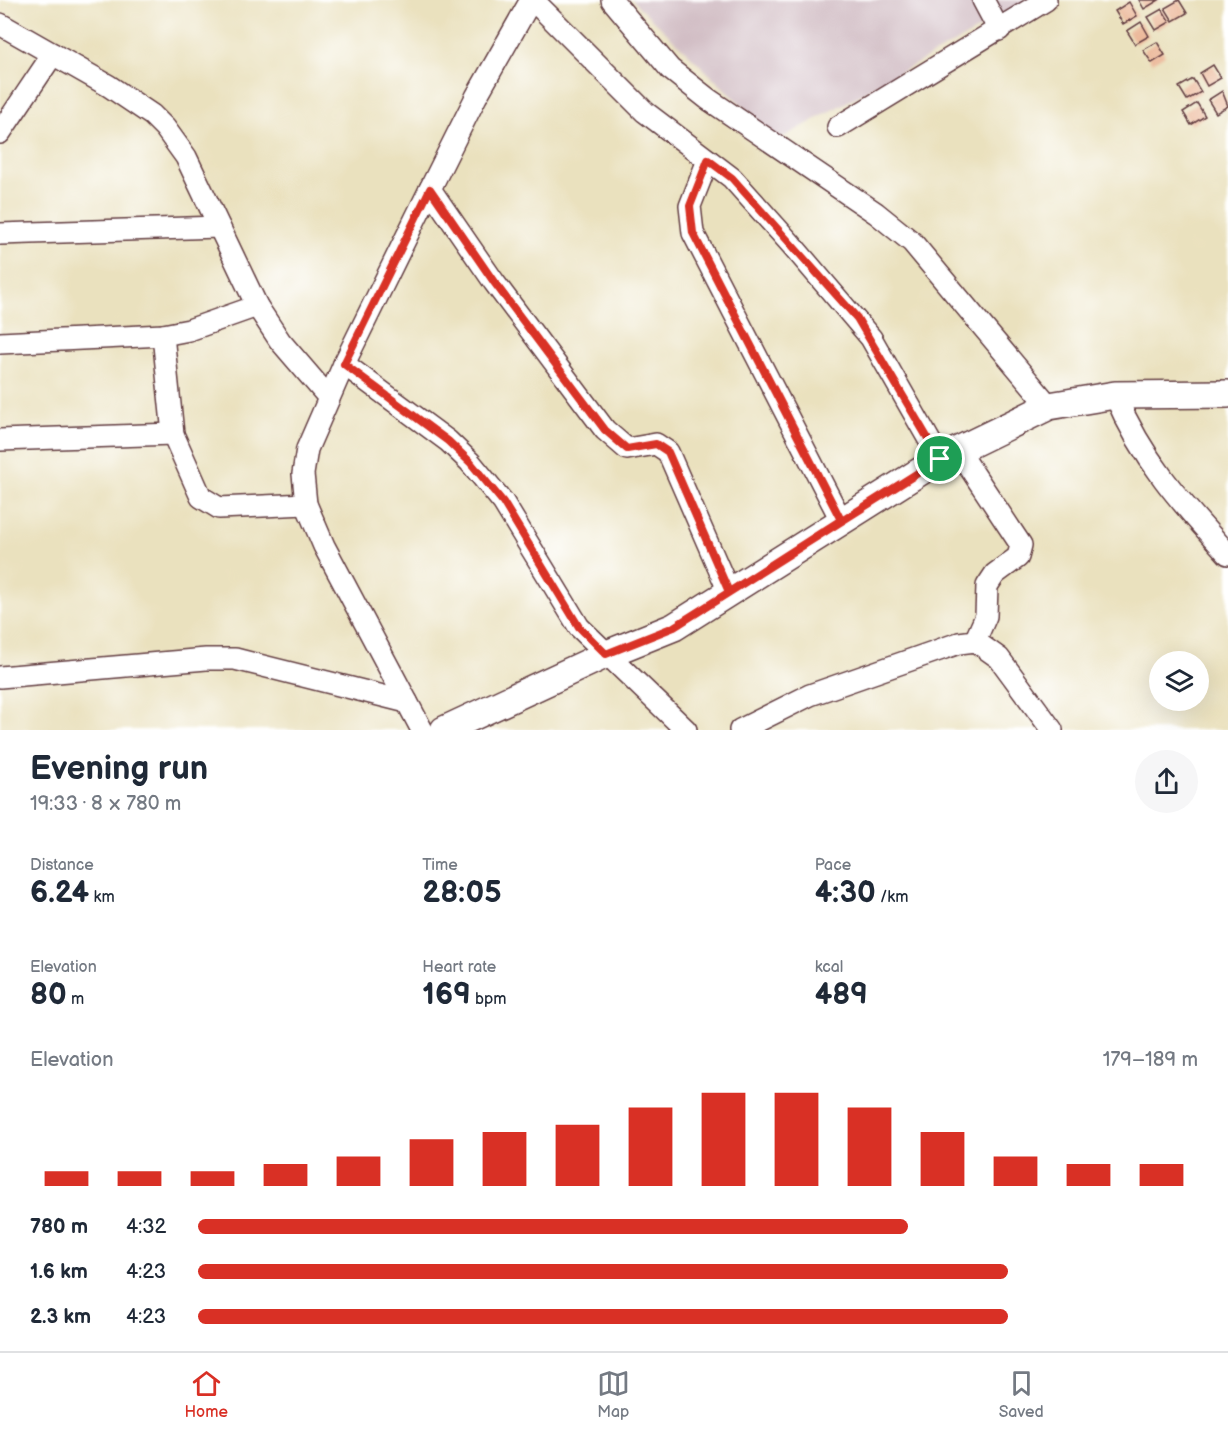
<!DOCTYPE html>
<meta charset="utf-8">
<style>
body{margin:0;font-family:"Balsamiq Sans",sans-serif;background:#f6f6f7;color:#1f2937;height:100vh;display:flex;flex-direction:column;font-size:22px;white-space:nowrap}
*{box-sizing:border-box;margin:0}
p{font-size:20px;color:#747a83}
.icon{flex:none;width:33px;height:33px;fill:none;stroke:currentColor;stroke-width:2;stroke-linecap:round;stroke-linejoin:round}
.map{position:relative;height:730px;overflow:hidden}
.side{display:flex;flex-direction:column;background:#fff;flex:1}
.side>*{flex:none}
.tools{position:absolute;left:1149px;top:651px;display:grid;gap:12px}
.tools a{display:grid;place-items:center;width:60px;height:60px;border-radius:50%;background:#fff;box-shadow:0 6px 24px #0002;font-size:30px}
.pin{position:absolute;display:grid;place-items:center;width:51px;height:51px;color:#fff;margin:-26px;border:3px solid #fff;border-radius:50%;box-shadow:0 2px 6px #0007}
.round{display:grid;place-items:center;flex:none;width:63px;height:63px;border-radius:32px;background:#f6f6f7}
.head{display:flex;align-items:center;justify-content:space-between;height:102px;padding:0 30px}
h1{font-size:33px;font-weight:800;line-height:45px}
.stats{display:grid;grid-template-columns:repeat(3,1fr);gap:9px;height:102px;padding:6px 30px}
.stats div{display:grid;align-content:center}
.stats b{font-size:30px;font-weight:800}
.stats small{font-size:16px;font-weight:400}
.stats p{font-size:16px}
.chart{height:168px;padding:12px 30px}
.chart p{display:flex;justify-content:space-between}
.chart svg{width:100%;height:108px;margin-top:6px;stroke:#d93025;stroke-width:6}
ul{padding:0 30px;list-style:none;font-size:20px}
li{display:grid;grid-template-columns:96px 72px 1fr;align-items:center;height:45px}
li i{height:15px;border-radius:8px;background:#d93025}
.menu{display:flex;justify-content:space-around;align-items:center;height:84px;border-top:2px solid #e0e1e3;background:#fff;font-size:16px;color:#747a83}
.menu a{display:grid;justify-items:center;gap:3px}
.menu .selected{color:#d93025}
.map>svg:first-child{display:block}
.industrial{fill:#d2bec5}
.building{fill:#ebb696}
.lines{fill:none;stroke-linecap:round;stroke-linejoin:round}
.minor-casing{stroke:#623c41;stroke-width:24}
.major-casing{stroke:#623c41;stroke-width:30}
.minor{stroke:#fff;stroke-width:21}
.major{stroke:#fff;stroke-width:27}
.route-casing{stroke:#fff;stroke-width:12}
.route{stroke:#d93025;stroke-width:8}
</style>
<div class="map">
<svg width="1228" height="730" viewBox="0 0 1228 730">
<rect width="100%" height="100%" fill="#fff"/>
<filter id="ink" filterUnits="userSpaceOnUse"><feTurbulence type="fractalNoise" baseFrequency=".0167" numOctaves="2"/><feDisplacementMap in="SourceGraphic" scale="12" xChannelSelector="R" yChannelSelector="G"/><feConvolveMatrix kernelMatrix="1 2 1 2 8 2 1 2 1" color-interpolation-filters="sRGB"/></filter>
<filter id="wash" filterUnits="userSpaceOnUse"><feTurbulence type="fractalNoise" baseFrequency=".008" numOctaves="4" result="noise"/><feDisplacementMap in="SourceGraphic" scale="24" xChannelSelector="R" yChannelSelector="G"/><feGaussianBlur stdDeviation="1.35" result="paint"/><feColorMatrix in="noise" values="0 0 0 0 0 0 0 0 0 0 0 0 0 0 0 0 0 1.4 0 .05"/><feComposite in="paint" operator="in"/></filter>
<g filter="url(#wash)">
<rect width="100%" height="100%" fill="#eae1be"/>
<path class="industrial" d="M632,0H1032L778,140Z"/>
<g id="blocks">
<g class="building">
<path d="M1139,0H1159L1144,9Z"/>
<path d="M1179,0L1187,13L1173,21L1165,8Z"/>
<path d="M1129,2L1137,16L1123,24L1115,11Z"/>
<path d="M1162,9L1170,22L1156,30L1148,17Z"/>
<path d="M1141,22L1149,36L1135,44L1127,31Z"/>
<path d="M1157,42L1165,55L1152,63L1143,50Z"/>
<path d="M1213,65L1221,78L1207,86L1200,73Z"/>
<path d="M1193,79L1201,92L1187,100L1179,87Z"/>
<path d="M1222,91L1228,106L1216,113L1208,100Z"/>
<path d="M1197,103L1205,116L1191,125L1183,112Z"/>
</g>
</g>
</g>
<g filter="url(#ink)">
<use href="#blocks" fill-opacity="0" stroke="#623c41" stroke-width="1.5"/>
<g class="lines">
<g class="minor-casing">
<g id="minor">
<path d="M533,0L645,112L732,178L791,244L871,338L940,459"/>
<path d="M612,0L670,69L708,99L876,213L912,242L1049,406"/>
<path d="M983,0L999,30"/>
<path d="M0,24L109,86L152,115L165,128L186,157L257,306L280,341L329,398"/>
<path d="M838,127L1046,0"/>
<path d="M0,133L53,54"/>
<path d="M708,160L690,206L693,233L841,520"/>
<path d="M430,189L494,282L605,430L627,449L656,444L668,452L729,592"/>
<path d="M0,234L219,227"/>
<path d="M163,335L173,434L201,497L219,508L306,504"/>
<path d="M0,343L163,335L189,330L257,306"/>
<path d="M344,364L448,441L470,462L503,502L579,627L686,730"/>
<path d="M1115,395C1142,459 1181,503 1228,554"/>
<path d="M0,440L173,434"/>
<path d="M958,450L1021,545L1018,557L995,574L987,586L986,616L975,641"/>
<path d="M0,677L206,659H235L407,702"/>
<path d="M422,730L324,546L306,504L303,474L307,449L344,364L430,189L476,97L531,0"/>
<path d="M740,730L810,695L959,643L975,641L999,658L1052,730"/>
</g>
</g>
<g class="major-casing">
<path id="major" d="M444,730L607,654L674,627L940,459L1049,406L1115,395L1228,394"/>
</g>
<use href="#minor" class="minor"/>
<use href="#major" class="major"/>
</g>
</g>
<g class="lines" filter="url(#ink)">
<g class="route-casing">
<path id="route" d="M940,459L674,627L606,654L579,627L503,502L470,462L448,441L344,364L430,189L494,282L605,430L627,449L656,444L668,452L729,592L841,520L693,233L690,206L708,160L732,178L857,318L940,459"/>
</g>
<use href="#route" class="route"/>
</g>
</svg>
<div class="tools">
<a><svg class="icon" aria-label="layers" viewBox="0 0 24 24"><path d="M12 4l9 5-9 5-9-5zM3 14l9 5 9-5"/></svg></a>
</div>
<div class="pin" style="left:940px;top:459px;background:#1e9e55"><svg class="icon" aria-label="arrive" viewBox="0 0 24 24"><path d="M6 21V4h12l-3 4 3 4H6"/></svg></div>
</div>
<section class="side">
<div class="head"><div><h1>Evening run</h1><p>19:33 · 8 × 780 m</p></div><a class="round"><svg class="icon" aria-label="share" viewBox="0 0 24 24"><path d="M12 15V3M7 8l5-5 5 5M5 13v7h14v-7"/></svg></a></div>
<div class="stats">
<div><p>Distance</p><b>6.24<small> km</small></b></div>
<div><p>Time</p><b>28:05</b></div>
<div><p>Pace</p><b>4:30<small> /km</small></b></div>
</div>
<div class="stats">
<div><p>Elevation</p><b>80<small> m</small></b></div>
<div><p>Heart rate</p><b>169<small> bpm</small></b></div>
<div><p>kcal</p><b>489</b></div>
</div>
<div class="chart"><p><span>Elevation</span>179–189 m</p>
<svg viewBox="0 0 160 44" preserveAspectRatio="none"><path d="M5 44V38M15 44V38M25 44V38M35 44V35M45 44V32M55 44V25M65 44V22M75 44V19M85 44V12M95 44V6M105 44V6M115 44V12M125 44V22M135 44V32M145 44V35M155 44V35"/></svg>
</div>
<ul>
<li><b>780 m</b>4:32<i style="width:71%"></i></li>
<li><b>1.6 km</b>4:23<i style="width:81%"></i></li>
<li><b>2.3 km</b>4:23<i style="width:81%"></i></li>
</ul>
</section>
<nav class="menu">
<a class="selected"><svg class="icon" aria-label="home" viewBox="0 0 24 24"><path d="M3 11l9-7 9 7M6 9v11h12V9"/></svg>Home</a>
<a><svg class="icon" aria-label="map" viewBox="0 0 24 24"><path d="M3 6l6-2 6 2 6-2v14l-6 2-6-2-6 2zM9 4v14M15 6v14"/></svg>Map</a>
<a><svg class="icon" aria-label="saved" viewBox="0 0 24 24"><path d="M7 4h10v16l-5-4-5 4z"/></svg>Saved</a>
</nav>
